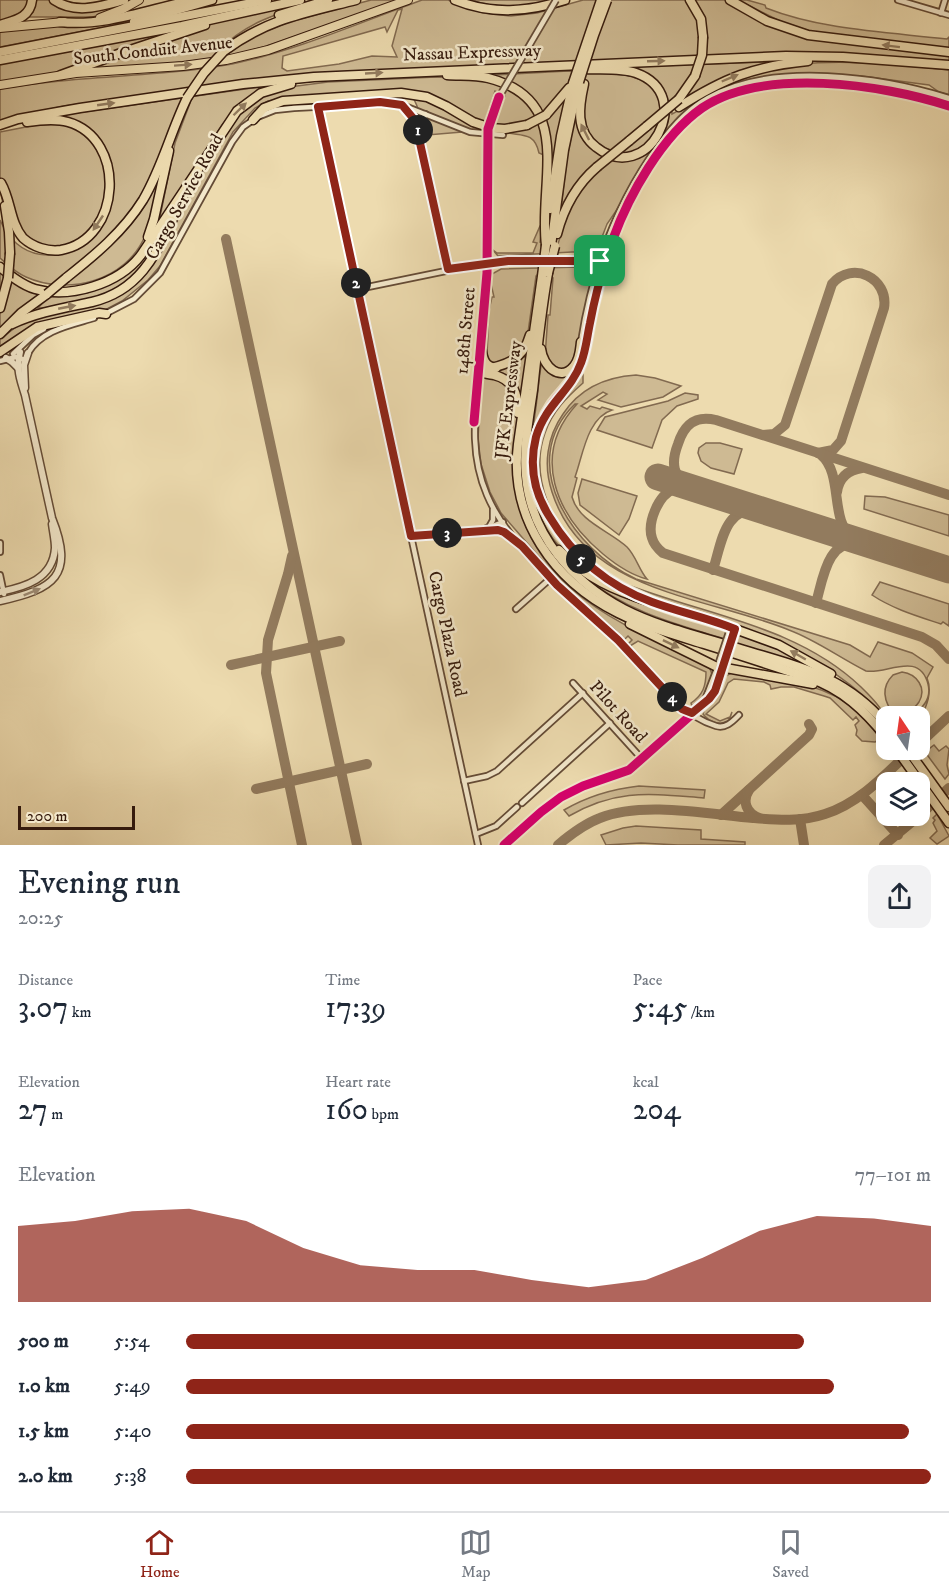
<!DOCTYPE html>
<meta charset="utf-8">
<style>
body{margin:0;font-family:"IM FELL DW Pica",serif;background:#f2f2f3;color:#1f2937;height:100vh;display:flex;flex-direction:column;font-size:22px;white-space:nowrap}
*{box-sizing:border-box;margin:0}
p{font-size:20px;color:#747a83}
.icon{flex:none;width:33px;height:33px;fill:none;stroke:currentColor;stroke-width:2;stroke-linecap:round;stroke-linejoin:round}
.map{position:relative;height:845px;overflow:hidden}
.drawer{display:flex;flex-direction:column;background:#fff;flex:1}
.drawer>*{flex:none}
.needle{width:39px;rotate:347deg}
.controls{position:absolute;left:876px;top:706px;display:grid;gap:12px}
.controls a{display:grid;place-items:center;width:54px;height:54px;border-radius:12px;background:#fff;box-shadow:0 3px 15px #0003;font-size:30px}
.scale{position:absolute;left:18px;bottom:15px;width:117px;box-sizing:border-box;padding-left:6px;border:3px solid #361b0d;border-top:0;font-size:16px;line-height:21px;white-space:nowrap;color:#361b0d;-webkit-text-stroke:4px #f3e8cb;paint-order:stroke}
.pin{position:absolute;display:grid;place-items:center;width:51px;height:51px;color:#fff;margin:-26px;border-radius:12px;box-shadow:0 3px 9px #0006}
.km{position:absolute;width:30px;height:30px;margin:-15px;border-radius:50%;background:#222;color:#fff;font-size:16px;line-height:30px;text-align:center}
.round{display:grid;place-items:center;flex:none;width:63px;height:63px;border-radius:12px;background:#f2f2f3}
.summary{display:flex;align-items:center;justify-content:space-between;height:102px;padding:0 18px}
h1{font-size:33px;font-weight:600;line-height:45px}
.stats{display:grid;grid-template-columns:repeat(3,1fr);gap:9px;height:102px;padding:6px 18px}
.stats div{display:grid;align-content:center}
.stats b{font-size:30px;font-weight:600}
.stats small{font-size:16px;font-weight:400}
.stats p{font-size:16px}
.chart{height:168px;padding:12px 18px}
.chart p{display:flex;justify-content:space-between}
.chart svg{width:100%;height:108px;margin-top:6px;fill:#8f2418;opacity:.7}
ul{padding:0 18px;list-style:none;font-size:20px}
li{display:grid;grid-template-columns:96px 72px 1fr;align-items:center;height:45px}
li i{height:15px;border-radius:8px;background:#8f2418}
.menu{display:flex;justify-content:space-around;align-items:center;height:84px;border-top:2px solid #e0e1e3;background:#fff;font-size:16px;color:#747a83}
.menu a{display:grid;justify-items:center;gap:3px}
.menu .selected{color:#8f2418}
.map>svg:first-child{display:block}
.green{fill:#ceba93;stroke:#826a50;stroke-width:1.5;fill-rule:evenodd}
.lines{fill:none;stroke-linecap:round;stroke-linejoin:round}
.taxiway{stroke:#927b5e;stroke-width:10}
.runway{stroke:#927b5e;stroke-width:27}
.minor-casing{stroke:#644b36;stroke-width:8}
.tertiary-casing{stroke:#644b36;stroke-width:9}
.primary-casing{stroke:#361b0d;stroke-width:10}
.motorway-casing{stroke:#361b0d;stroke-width:11}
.minor{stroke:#f3e8cb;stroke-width:4.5}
.tertiary{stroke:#f3e8cb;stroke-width:6}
.primary{stroke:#eddbaf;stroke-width:8}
.motorway{stroke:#eddbaf;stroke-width:8}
.minor-bridge-casing{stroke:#644b36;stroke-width:8;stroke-linecap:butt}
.motorway-bridge-casing{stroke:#361b0d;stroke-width:11;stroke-linecap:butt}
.minor-bridge{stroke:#f3e8cb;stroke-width:4.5}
.motorway-bridge{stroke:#eddbaf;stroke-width:8}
.cycleway-casing{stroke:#f3e8cb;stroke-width:13}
.cycleway{stroke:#d6006c;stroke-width:9}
.oneway{fill:#927b5e}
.oneway2{fill:#9e8c76}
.route-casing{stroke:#fff;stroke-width:12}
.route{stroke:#8f2418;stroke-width:8}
.labels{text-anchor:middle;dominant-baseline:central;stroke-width:5;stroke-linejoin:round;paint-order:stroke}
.street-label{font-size:18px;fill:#361b0d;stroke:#f3e8cb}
</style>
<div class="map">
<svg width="949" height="845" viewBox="0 0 949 845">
<rect width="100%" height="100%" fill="#eddbaf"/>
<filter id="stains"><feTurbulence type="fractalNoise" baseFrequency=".00333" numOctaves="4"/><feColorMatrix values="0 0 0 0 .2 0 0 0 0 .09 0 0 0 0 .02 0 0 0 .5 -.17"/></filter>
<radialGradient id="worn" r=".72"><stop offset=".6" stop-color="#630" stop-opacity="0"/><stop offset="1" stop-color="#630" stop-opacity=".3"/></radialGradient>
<g class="green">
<path d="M0,0H31L24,14L0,21Z"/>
<path d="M36,0H51L71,11L87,12L120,5L121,8L93,17H27L33,12Z"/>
<path d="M314,0H321C286,11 246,21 220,50L226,55L253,36L289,22L371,0H399L270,45L227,57L0,82V63L201,26Z"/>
<path d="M422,0H448L483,13L511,16L537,13L583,0H725L764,23L804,37L949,55V62L860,55L249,81L64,106L0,120V89C77,75 155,78 232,64C295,51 361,22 422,0ZM402,9L392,46L397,57L372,56L339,64L287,71L282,68L283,56L385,27L387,32L398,10Z"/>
<path d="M470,0H551C524,9 496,8 470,0Z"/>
<path d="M738,0H747L765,5L766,8C822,30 886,32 947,39L949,37V48L814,32L786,24Z"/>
<path d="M173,7L115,25L0,47V32Z"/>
<path d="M789,61C746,69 720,79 683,102L681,100L697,77L693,75L687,85L671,103L672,114C693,104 713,87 736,78C799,54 882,63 949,70V95L939,92L929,85L861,76L798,74L769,78L736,83L714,92L693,104L678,117L665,132L663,131C667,125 667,121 666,114C664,88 649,74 625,69L626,67Z"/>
<path d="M568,71C596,72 664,68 661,110C661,119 657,129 654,138L634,152L624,154L601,147L588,134L569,82L551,174C551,120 545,98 494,77V75Z"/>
<path d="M436,77L489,80L523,96L538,116L546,156L539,153C533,125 512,141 495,127L498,110H500L505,96L495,91L483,128L474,131L427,135L422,129L417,106L413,97L405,92L390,90L301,96L268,101L255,108L233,132L160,266L148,280L122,301L105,310L89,315L50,323L0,351V339L27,319L125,290L182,208L230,128L240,113L255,101L272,92L289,87L328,82Z"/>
<path d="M274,85L236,108L222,125L162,218L160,217L175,143L190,103L183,99L160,157L135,209L64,284C91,263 118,242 139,214C149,201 155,184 163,169C157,191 154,216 145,236C126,281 68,296 26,277C16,273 8,265 0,258V220C37,304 162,222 92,134C84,124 69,121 62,115Z"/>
<path d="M577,107L579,124L606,155L648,151L650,152L616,211L607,224L597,250L582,254V252H572L498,256L493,250L497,253H533L537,243L533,242L540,226H542L540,242L558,244L569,208L602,160L563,208H561L567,158Z"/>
<path d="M63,124L73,126L91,141L102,158L107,174L108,193L96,224L84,238L66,247L48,249L32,245L4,208L0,190V132L36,125Z"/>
<path d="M172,215C167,226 163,239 157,249C131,289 85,309 38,308L50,295L0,329V271L4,275L64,294L87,293L107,285L127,273Z"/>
<path d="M582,267L592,270L594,273L577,359L567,368L558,369L545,357L548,315H550L553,278L536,276L527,339L515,357L495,364L490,361L487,355L489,310L492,297H494L491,284L492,274L501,269Z"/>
<path d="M523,356L527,358L520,400L519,393L488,371L509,367Z"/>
<path d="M542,360L550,372L577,366L544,416L532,463L533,480L537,497L553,530L576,559L600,580C582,566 561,552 549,533C524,495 530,449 536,407C538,391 539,376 542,360Z"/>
<path d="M583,371V383C567,397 552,412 545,433C529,477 553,528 585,557C597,567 610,575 623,583C704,615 796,625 861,687C869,695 880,705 884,715C857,687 819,660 784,645C701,609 582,600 545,503C536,480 534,455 542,431C551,408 569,391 583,371Z"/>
<path d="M636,375L655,378L681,386L663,397L621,407L598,400L607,394L603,392L581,406L587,409L590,406L600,409L602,407L612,410C587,418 583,455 575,477L577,478L572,497C579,522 610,531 627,547C636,556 639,570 647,579C631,575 615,564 603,554C556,515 530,455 577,404H575C514,463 574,551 636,579L850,645L870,657L878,642L912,653L933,667L927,678C933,693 926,707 920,720V717H912C922,708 932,699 928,684C919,650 886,675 866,671C840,658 816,640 789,630C706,596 584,593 552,492C543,465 547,437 563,414C580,388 605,377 636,375Z"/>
<path d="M488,376L507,383C510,388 515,394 516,399C522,416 510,456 513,477C527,590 618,622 709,666L713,677C708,689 705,700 692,706L691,703C703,695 706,686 706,672L638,641L630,646L628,644L632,640L628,636L624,640L615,630L567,589L501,513L490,492L481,464L478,439L481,381L483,377Z"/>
<path d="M685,393L698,395V399L677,406L662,420L652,448L597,430L605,417L668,401Z"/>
<path d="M706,443H720L742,449L734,474L711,468L701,461L698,453L699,448Z"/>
<path d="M582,479L637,496L629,519L619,535L580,505L578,493Z"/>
<path d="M865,496L885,497L949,515V536L864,509Z"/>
<path d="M581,575L623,595L726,629L727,631L725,639C669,622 629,612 581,575Z"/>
<path d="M880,582L949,604V626L943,622L941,624C917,616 893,609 872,595Z"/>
<path d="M738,634L771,645L808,665L735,643Z"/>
<path d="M733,672C775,679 822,681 856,710C865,719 873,729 881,739L875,742L862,741L856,735L857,730L855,725L859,721L856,717L853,720L830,698L824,696L794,687H781L771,689L770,685L764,682L734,679L728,683L719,702L706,714L720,721L730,717L732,712L729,721C720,726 709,722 703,714L705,708L718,695L724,677Z"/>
<path d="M902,672C917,674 927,688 919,702C915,708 909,712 904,717H896C885,704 879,689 893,675Z"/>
<path d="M934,745L939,751L946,746L949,749L947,765L949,774L945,779L925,752Z"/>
<path d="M639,786L705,790L704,798C651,794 618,788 569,816L564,810C588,796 612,789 639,786Z"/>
<path d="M937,814L949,836L937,844L930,838L937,831L933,823L935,820L933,818Z"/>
<path d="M636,826L701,830V839L745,842V845H678L641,843L606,845L601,835L623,828Z"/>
</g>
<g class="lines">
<g class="taxiway">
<path d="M226,239L357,845"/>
<path d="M763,435L774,434L785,425L832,284C852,260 889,278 884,308L841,441L833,450L818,453"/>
<path d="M821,455C844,474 829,522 853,538C865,545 881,548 894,552"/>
<path d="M691,487C672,478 671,462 678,444C684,425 695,415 716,420L949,495"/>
<path d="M697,489C689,488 681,486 674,489C658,495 647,523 652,538C654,545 658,549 663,553L922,637L936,645L949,659"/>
<path d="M837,492C839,477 848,470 862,468"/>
<path d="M292,556L288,574L268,640L266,673L302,845"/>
<path d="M713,570C722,542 724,505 762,510"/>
<path d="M816,603C823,579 827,538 861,543"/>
<path d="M231,665L340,641"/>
<path d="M920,743L949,716"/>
<path d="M256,789L367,764"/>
<path d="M749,790C742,801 746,813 759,818"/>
<path d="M862,795L898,835"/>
<path d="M721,815L809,735L812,729L809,724"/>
<path d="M920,815L949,788"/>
<path d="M800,819L804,845"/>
<path d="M558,845C571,834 584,824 600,818C642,801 708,814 753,818C778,820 801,822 825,814C859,803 884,776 909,752"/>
<path d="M884,845L919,816"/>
</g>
<path class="runway" d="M658,477L949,570"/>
<g class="minor-casing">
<g id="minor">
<path d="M898,0L949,15"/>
<path d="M941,13L945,0"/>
<path d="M403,106L413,118L416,125L448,269"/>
<path d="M318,107L478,845"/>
<path d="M260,116L275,110L294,108L392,103L402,105L470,132L503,135"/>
<path d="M420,138L425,114"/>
<path d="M358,289L480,264L515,261H601"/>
<path d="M105,314L134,299L160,273L232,142L243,127L253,120"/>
<path d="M581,342C592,271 616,203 659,145C672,127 688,109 708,98C773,61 881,77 949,98"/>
<path d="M481,347L487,273L488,129L499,97"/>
<path d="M28,353C41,330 71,325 94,318"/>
<path d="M13,354L33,335L44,329"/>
<path d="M480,356C477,403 467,449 487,495C511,552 575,597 618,640C646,668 676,714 716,726C726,729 733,721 739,715"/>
<path d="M0,361L16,357L25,360"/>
<path d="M488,529L493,520V509"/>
<path d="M483,532L502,531L518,543"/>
<path d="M411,536L479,531L503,522"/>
<path d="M0,543V552"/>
<path d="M0,575L4,594"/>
<path d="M622,588C564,555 509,486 544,417C559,390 577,380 585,347C592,323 595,297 602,272C620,208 664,118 730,94C750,86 772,86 793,85C846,81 898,90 949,106"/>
<path d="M651,602L735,629"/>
<path d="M516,609L551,578"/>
<path d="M573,683L642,759"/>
<path d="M705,700L718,666"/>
<path d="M464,781L487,776L497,771L583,693"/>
<path d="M522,803L610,723"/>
<path d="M476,834L496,826L517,807"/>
<path d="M504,845C526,825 547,803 574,790C594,781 618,779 635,766L711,696L723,666"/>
</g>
</g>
<g class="tertiary-casing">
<g id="tertiary">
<path d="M6,358L12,362L18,368"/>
<path d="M25,388L24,365L28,353"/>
<path d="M0,592C25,587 53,579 55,548C55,540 53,532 52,524"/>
<path d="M0,601C54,589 75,576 52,518L25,395C20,380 16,368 20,352"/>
</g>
</g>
<g class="primary-casing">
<g id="primary">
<path d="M100,18L123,9L139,0"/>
<path d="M0,28L64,22"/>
<path d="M0,85L76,73L183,66L226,60L268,50L408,0"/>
</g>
</g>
<g class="motorway-casing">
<g id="motorway">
<path d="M54,0C76,15 101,6 124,0"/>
<path d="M455,0C492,15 528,12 565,0"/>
<path d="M690,0L701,19L703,37"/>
<path d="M730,0L767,21L808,35L949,52"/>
<path d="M279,15L328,0"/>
<path d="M60,22C105,27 149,9 193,0"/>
<path d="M134,22L212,0"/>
<path d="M0,25C15,20 30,18 32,0"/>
<path d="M224,51C267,19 305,13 356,0"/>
<path d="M0,52L267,0"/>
<path d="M0,60L182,26L300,0"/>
<path d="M61,75L121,53L205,25"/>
<path d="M447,75C460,76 475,75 488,78C576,100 538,182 546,245"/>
<path d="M584,84C579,106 575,131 596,147C647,188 698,95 636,73C621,68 601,70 586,69"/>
<path d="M679,99L695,76"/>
<path d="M679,107C724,78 755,66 808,61"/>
<path d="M546,115L569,88"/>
<path d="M253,120L264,108L283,101L401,93L427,97L446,106L473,122L485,126"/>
<path d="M0,125L18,119L80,108L243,84L314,77L786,56L843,57L949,65"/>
<path d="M490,128L505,129L527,125"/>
<path d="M629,141L647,126"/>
<path d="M1,183C11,200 10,223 23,238C33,247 48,252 61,250C122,239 127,139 68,122C55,118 40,120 27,122"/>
<path d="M5,206L9,232L10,253"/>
<path d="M550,209L561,136L573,83"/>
<path d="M557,234C564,207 576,185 597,167"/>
<path d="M148,237L154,219L169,151"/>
<path d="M551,246L564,150L578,84"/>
<path d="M0,267C11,276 22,285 35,289C70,299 119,284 141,255L237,111L261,93L291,84"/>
<path d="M548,273C541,312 537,351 533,390C529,418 523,448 526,476C531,536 573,582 624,609C661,628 704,637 744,650C803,668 844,676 886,724"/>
<path d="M542,276L518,444C509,519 554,581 618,613C646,627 675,635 704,644C739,655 774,666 809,678C842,689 865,711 886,737"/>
<path d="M66,278C95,255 123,232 143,200C162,168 171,131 187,98"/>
<path d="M0,308L8,278"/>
<path d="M12,324C38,312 64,308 92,302C147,289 160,243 183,198"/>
<path d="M0,334L21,313L47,294"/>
<path d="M481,346C483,357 483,366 496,368"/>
<path d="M541,349C543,366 560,383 574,366C580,359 580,350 581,342"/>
<path d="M0,352L37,327L99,313L106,314"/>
<path d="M481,370C504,366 523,361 530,335"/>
<path d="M479,371C484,374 488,374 494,375C514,380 518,394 518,413"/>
<path d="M559,550C585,578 616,591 651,602"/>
<path d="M630,624L715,666L813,684"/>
<path d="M735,629L779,645L831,674"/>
<path d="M897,750L949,823"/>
<path d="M908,750L949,807"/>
</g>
</g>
<use href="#minor" class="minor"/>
<use href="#tertiary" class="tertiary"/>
<use href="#primary" class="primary"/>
<use href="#motorway" class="motorway"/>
<g class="minor-bridge-casing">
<g id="minor-bridge">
<path d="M499,97L556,0"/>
<path d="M719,662L729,632"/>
<path d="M724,664L733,634"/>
</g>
</g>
<g class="motorway-bridge-casing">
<g id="motorway-bridge">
<path d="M695,76L702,55L703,37"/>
<path d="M579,82L594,35L607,0"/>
<path d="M573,83L601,0"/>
<path d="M187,98L204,73L224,51"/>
<path d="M527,125L546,115"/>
<path d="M485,126L490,128"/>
<path d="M647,126L679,99"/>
<path d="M597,167L629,141"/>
<path d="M548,273L555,246"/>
<path d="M542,276L546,245"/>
<path d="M8,278L10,253"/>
<path d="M47,294L66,278"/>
</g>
</g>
<use href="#minor-bridge" class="minor-bridge"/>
<use href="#motorway-bridge" class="motorway-bridge"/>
<g class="cycleway-casing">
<g id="cycleway">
<path d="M474,422L487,273L488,129L499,97"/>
<path d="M504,845L541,812L561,797L583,786L629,770L709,699L717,687L735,629C707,618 677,613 650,601C601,581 561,547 539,498C526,469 534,430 552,404C562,390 576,379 582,362C587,346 589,328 592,312C598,287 605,263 613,239C629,195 662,136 702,108C763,67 882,84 949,106"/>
</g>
</g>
<use href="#cycleway" class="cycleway"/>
</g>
<defs><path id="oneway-solid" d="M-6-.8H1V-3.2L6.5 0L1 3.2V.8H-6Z" transform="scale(1.5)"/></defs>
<g class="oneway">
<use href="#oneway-solid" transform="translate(891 46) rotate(-173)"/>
<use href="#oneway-solid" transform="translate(656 61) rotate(-2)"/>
<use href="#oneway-solid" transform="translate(183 65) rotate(-4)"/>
<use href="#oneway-solid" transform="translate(374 73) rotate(-3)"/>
<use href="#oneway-solid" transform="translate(730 78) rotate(-23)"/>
<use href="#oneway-solid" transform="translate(106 104) rotate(-8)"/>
<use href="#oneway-solid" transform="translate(240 109) rotate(-44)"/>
<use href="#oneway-solid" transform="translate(585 132) rotate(-117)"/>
<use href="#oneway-solid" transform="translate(98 223) rotate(124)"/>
<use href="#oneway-solid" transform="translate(67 307) rotate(-11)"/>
<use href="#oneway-solid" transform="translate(671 644) rotate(26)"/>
<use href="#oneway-solid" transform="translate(798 655) rotate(-150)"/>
</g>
<use class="oneway2" href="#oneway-solid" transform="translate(32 592) rotate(-22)"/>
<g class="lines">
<g class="route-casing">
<path id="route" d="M380,102L402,105L413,118L416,125L448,269L508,261H606C599,281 594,302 590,323C587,337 586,350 581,363C571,391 545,405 536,437C529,465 534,492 549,516C573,556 608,586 652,602C679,612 708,618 735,629L715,691L709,699L692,713L682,709L618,640L557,585L522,546L504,532L498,530L411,536L318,107Z"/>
</g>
<use href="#route" class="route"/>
</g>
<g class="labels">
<g class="street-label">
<text transform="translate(153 51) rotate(-6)">South Conduit Avenue</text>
<text transform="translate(472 53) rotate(-2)">Nassau Expressway</text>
<text transform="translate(185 197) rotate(-61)">Cargo Service Road</text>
<text transform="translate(466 331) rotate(-85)">148th Street</text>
<text transform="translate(509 400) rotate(-83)">JFK Expressway</text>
<text transform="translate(447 634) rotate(78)">Cargo Plaza Road</text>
<text transform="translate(618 712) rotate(48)">Pilot Road</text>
</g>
</g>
<rect width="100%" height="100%" filter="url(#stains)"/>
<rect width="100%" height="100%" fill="url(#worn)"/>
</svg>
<div class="controls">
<a><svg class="needle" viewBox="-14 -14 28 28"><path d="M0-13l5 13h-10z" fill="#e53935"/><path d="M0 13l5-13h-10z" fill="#747a83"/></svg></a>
<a><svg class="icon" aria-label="layers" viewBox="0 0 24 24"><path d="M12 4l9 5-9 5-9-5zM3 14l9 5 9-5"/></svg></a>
</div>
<div class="scale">200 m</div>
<div class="pin" style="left:600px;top:261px;background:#1e9e55"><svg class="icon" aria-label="arrive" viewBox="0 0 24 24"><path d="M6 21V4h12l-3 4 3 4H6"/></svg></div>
<b class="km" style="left:418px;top:130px">1</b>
<b class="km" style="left:356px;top:283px">2</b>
<b class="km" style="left:447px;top:533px">3</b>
<b class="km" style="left:672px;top:697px">4</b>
<b class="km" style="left:581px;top:559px">5</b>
</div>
<section class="drawer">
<div class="summary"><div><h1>Evening run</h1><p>20:25</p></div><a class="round"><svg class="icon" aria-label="share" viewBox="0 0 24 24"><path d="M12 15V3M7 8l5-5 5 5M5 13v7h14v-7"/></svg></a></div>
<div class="stats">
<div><p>Distance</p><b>3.07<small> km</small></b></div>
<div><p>Time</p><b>17:39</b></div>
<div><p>Pace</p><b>5:45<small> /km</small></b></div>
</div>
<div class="stats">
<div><p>Elevation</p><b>27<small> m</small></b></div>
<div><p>Heart rate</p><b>160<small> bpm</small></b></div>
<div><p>kcal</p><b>204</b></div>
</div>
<div class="chart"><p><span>Elevation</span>77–101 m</p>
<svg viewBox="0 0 160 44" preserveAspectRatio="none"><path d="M0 44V13L10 11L20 7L30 6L40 11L50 22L60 29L70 31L80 31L90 35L100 38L110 35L120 26L130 15L140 9L150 10L160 13V44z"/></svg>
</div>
<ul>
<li><b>500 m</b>5:54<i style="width:83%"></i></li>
<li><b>1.0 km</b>5:49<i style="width:87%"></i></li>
<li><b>1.5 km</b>5:40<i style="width:97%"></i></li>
<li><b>2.0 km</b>5:38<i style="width:100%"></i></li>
</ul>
</section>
<nav class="menu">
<a class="selected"><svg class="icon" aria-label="home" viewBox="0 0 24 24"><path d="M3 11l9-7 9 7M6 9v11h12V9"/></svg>Home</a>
<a><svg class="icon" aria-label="map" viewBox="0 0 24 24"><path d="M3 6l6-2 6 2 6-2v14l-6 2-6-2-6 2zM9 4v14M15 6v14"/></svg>Map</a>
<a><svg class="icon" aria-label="saved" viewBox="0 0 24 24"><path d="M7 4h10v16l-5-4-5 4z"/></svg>Saved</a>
</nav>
